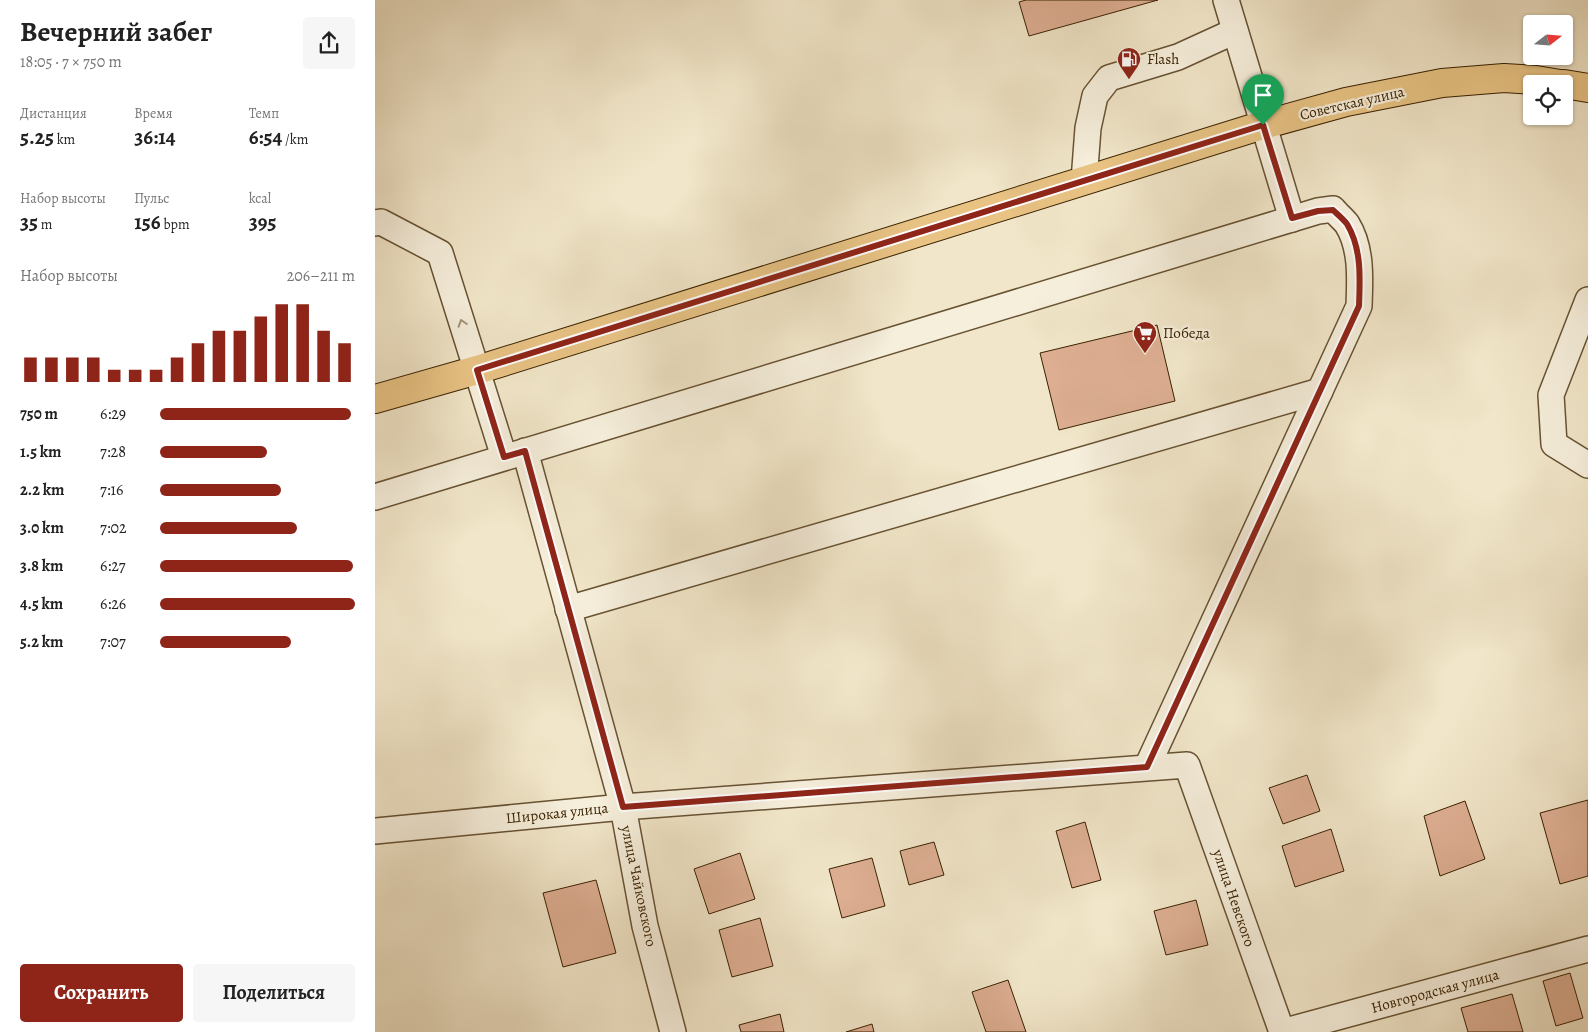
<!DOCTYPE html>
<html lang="ru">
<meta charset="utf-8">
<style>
body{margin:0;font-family:Alegreya,serif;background:#f6f6f6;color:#222;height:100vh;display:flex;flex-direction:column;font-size:19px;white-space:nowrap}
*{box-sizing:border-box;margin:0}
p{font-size:16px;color:#767676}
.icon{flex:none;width:28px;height:28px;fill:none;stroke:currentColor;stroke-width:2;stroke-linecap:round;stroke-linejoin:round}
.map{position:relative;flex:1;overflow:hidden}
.drawer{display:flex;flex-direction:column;background:#fff;width:375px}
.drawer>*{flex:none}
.needle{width:32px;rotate:73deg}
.tools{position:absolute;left:1148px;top:15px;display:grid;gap:10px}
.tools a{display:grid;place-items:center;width:50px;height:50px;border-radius:5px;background:#fff;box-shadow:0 1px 4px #0004;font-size:25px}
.pin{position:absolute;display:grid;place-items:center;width:42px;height:42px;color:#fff;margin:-51px -21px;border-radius:50% 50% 50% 0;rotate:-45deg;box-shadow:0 0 5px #0007}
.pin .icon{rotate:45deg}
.round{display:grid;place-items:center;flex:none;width:52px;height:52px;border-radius:5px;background:#f6f6f6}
.overview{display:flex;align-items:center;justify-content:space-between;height:85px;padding:0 20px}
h1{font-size:28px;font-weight:700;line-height:38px}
.metrics{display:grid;grid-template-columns:repeat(3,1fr);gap:8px;height:85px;padding:5px 20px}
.metrics div{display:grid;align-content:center}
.metrics b{font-size:21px;font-weight:700}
.metrics small{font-size:14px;font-weight:400}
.metrics p{font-size:14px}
.chart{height:140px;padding:10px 20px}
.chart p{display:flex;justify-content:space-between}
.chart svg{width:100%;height:90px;margin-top:5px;stroke:#8f2418;stroke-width:6}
.cta{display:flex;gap:10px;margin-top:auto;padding:10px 20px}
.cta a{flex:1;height:58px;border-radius:5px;background:#8f2418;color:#fff;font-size:20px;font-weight:700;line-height:58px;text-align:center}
.cta a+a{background:#f6f6f6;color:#222}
ul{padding:0 20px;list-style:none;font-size:16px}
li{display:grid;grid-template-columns:80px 60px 1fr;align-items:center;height:38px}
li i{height:12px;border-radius:6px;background:#8f2418}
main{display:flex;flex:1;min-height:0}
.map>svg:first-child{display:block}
.building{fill:#ddae92;stroke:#392100}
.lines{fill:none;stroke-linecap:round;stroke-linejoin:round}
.minor-casing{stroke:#675232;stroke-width:28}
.major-casing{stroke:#392100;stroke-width:30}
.minor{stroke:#f6efdc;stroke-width:25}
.major{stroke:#e8c384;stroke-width:28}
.oneway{stroke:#a19279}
.route-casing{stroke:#fff;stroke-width:10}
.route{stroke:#8f2418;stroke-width:6}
.labels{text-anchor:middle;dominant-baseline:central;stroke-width:4.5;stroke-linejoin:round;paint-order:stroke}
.poi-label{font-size:15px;fill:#392100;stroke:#f6efdc;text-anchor:start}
.street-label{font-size:15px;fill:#392100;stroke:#f6efdc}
</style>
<main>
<section class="drawer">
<div class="overview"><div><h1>Вечерний забег</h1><p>18:05 · 7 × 750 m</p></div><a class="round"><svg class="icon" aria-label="share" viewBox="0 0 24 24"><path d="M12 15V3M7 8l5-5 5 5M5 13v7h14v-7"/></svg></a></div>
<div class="metrics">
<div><p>Дистанция</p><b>5.25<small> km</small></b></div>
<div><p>Время</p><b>36:14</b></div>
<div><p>Темп</p><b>6:54<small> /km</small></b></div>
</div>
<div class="metrics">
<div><p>Набор высоты</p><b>35<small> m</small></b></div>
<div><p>Пульс</p><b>156<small> bpm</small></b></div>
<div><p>kcal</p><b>395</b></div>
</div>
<div class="chart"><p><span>Набор высоты</span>206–211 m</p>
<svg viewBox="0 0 160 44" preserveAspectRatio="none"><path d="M5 44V32M15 44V32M25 44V32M35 44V32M45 44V38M55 44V38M65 44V38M75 44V32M85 44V25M95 44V19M105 44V19M115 44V12M125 44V6M135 44V6M145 44V19M155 44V25"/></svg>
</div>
<ul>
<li><b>750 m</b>6:29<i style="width:98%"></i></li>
<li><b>1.5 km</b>7:28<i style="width:55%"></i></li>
<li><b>2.2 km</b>7:16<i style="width:62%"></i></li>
<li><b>3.0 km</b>7:02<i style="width:70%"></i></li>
<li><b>3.8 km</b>6:27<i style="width:99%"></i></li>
<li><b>4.5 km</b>6:26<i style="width:100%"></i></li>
<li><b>5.2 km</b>7:07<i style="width:67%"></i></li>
</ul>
<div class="cta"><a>Сохранить</a><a>Поделиться</a></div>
</section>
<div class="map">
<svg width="1213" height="1032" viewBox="0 0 1213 1032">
<rect width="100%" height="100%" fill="#f1e6c9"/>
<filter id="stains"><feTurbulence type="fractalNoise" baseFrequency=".004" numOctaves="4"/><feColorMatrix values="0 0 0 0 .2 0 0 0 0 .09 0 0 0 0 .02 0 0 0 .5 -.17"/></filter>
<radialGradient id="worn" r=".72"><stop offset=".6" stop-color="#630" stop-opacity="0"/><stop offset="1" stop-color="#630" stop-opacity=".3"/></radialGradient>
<g class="building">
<path d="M651,0H783L654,36L644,2Z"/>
<path d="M782,325L800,401L684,430L665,353Z"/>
<path d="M932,775L945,811L908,824L894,788Z"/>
<path d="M1213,800V876L1185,884L1165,813Z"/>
<path d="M1090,801L1110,859L1065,876L1049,816Z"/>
<path d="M710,822L726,880L697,888L681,831Z"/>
<path d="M956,829L969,871L920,887L907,846Z"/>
<path d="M559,842L569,875L534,885L525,851Z"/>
<path d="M365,853L380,899L334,914L319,869Z"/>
<path d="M497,858L510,906L467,918L454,869Z"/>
<path d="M221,880L241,953L188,967L168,893Z"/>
<path d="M821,900L833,945L791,955L779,911Z"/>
<path d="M385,918L398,966L357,977L344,930Z"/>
<path d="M1195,973L1208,1018L1181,1026L1168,981Z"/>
<path d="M633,980L651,1032H611L597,992Z"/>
<path d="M1137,994L1148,1032H1093L1086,1008Z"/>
<path d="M405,1014L409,1032H366L364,1025Z"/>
<path d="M497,1024L499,1032H471Z"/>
</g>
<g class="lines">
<g class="minor-casing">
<g id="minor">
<path d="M851,0L917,219"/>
<path d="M709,181L713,128L720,96L734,78L803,57L860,31"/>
<path d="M0,223L6,222L65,253L129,457"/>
<path d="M1213,300L1176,395L1179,444L1213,465"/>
<path d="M150,451L248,807L270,926L298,1032"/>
<path d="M0,497L943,211L958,209C962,214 968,219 972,224C987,248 985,279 984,306L772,767"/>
<path d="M193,609L945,391"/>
<path d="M0,831L248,807L812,765L907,1032"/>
<path d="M907,1032L1213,949"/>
</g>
</g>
<g class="major-casing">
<g id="major">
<path d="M1189,84L1213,88"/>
<path d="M0,399L102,370L888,125L971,102L1067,83L1129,78L1161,80L1185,84"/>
</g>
</g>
<use href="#minor" class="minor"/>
<use href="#major" class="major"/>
</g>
<defs><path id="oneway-chevron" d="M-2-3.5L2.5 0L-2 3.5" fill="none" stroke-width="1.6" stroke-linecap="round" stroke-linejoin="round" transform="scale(1.25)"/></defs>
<use class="oneway" href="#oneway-chevron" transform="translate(87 323) rotate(-108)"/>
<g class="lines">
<g class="route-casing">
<path id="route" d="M888,125L917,218L943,211L958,210C962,214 968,219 972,224C987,249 985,279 984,306L772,767L248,807L150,451L129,457L102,370Z"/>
</g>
<use href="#route" class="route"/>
</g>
<defs>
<g id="fuel-pin" transform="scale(1.25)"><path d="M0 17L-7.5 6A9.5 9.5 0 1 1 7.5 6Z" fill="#8f2418" stroke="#f6efdc"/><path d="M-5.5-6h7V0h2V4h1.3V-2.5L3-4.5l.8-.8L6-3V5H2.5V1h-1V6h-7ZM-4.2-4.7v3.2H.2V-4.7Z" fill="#fff"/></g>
<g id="supermarket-pin" transform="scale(1.25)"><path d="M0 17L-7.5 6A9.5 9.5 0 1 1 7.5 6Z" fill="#8f2418" stroke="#f6efdc"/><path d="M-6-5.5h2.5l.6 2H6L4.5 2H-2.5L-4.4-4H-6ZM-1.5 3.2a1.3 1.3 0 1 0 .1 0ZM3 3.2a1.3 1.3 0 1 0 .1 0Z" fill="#fff"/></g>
</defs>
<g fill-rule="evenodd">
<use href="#fuel-pin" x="754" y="59"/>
<use href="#supermarket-pin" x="770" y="333"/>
</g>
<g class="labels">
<g class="poi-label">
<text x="772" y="59">Flash</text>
<text x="788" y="333">Победа</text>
</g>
<g class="street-label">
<text transform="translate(977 103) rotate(-13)">Советская улица</text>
<text transform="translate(182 813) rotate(-6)">Широкая улица</text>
<text transform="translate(264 886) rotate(78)">улица Чайковского</text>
<text transform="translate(859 898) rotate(71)">улица Невского</text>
<text transform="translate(1060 991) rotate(-15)">Новгородская улица</text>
</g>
</g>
<rect width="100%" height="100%" filter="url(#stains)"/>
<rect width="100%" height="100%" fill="url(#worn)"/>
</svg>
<div class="tools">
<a><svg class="needle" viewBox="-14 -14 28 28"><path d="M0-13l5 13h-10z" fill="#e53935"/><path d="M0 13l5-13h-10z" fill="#767676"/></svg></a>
<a><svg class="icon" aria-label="locate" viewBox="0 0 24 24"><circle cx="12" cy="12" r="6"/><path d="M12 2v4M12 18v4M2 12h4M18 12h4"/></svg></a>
</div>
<div class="pin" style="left:888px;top:125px;background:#1e9e55"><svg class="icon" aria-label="arrive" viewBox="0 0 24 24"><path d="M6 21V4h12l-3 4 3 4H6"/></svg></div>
</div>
</main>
